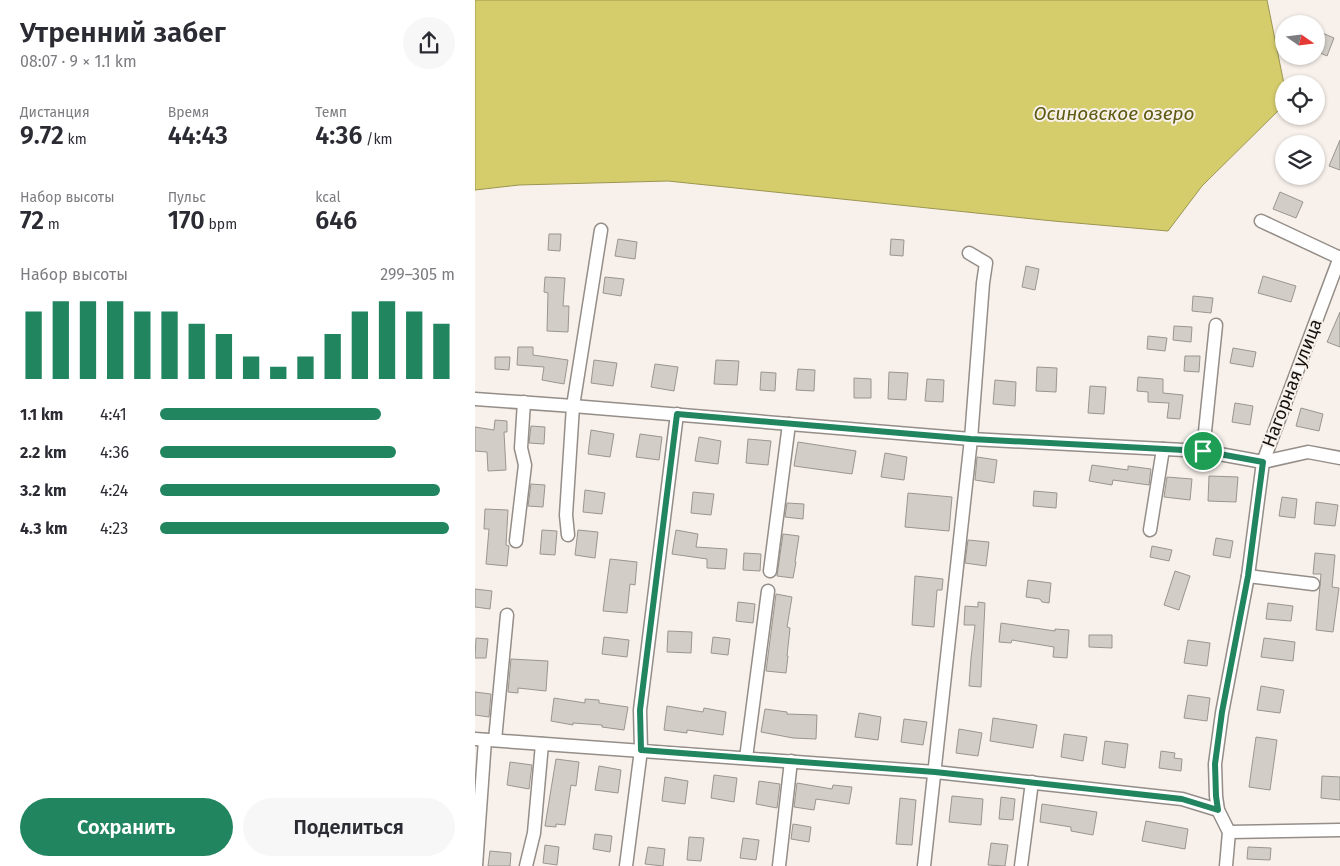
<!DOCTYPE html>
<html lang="ru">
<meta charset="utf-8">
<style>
body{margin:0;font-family:"Fira Sans",sans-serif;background:#f7f7f7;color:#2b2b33;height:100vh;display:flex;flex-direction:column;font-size:19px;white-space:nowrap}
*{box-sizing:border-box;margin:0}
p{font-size:16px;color:#7c7c81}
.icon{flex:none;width:28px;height:28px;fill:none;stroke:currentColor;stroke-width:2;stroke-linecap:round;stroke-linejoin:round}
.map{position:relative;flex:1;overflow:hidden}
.panel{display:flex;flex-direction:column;background:#fff;width:475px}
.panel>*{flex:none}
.needle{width:32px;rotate:104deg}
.tools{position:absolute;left:800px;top:15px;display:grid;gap:10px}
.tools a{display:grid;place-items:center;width:50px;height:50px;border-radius:50%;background:#fff;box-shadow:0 1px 4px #0004;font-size:25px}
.pin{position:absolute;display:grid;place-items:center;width:42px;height:42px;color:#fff;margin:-21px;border:2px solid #fff;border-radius:50%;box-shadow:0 1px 5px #0007}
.round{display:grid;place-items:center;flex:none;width:52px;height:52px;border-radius:26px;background:#f7f7f7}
.summary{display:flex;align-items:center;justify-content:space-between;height:85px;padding:0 20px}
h1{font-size:28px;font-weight:600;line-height:38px}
.metrics{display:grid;grid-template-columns:repeat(3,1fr);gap:8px;height:85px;padding:5px 20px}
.metrics div{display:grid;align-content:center}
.metrics b{font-size:25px;font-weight:600}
.metrics small{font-size:14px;font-weight:400}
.metrics p{font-size:14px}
.chart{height:140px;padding:10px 20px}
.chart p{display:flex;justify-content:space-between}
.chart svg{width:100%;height:90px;margin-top:5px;stroke:#21855f;stroke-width:6}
.primary-button{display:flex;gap:10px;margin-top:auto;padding:10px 20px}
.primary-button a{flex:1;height:58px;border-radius:30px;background:#21855f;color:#fff;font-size:20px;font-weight:600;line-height:58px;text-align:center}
.primary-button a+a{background:#f7f7f7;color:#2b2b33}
ul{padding:0 20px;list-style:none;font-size:16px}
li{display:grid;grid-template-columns:80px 60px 1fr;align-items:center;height:38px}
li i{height:12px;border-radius:6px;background:#21855f}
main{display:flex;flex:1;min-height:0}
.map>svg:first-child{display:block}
.water{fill:#d5cd6c;stroke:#9b9550}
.building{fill:#d2cec7;stroke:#99968f}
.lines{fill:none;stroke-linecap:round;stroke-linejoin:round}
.minor-casing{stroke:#948d88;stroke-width:15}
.minor{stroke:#fff;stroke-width:12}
.route-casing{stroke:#fff;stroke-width:10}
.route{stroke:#21855f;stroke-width:6}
.labels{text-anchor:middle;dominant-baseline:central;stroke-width:4;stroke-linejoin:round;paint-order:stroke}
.street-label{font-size:18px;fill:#151210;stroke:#f8f1eb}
.water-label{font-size:19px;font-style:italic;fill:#5f5a11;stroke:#f8f1eb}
</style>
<main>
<section class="panel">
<div class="summary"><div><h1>Утренний забег</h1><p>08:07 · 9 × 1.1 km</p></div><a class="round"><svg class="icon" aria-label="share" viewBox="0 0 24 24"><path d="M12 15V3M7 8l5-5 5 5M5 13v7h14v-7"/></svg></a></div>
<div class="metrics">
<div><p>Дистанция</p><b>9.72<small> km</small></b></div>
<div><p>Время</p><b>44:43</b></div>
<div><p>Темп</p><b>4:36<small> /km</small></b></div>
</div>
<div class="metrics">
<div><p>Набор высоты</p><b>72<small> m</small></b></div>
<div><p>Пульс</p><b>170<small> bpm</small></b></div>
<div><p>kcal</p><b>646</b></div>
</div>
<div class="chart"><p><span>Набор высоты</span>299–305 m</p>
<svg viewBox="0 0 160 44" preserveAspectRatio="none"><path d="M5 44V11M15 44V6M25 44V6M35 44V6M45 44V11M55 44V11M65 44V17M75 44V22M85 44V33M95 44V38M105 44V33M115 44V22M125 44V11M135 44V6M145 44V11M155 44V17"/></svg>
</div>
<ul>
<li><b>1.1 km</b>4:41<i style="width:75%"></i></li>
<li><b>2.2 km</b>4:36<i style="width:80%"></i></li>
<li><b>3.2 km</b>4:24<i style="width:95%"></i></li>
<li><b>4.3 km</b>4:23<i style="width:98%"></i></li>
</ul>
<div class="primary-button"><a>Сохранить</a><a>Поделиться</a></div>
</section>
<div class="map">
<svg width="865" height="866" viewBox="0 0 865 866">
<rect width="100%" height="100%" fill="#f8f1eb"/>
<path class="water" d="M0,0H792L809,84V105L727,186L693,231L578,221L193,181L44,185L0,190Z"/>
<g class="building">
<path d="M845,32L859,38L852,56L841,51V41Z"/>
<path d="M865,140V170L854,166Z"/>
<path d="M805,192L828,202L821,218L798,209Z"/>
<path d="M74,234H86L85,251L73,250Z"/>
<path d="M143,239L162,242L160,259L140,256Z"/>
<path d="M416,239L429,240L428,256L415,255Z"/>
<path d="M551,266L564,269L560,290L547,287Z"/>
<path d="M788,276L821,286L816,302L783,293Z"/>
<path d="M70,277L90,278L88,306H94L93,332L72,331L73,293L69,292Z"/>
<path d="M130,277L149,279L146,296L128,293Z"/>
<path d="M718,296L738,298L736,313L717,311Z"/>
<path d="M865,312V347L852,342Z"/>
<path d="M699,326L717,327L716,342L698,340Z"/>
<path d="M673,336L692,338L690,351L672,349Z"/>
<path d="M43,347H58V355L93,360L89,384L67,380L69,367L42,365Z"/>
<path d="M758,348L781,352L778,367L755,363Z"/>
<path d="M710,356H725L724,372L709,371Z"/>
<path d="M20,357H35L34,370L20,369Z"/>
<path d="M119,360L142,363L138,386L116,383Z"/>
<path d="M241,360L264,361L262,385L239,384Z"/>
<path d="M180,364L203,367L199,391L176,387Z"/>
<path d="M562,367L582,368L581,392L561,391Z"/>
<path d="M323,369L340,370L339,391L321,390Z"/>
<path d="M286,372L301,373L300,391L285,390Z"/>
<path d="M414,372L433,373L431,400L413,399Z"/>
<path d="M663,377L688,379V393L708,395L705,419L692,418L694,403L673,402V392L662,391Z"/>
<path d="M379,378L396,379V398H379Z"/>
<path d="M452,379L469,380L468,402L450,401Z"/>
<path d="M520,380L541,382L540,406L518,404Z"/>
<path d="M615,386L631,387L629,414L613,413Z"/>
<path d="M760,403L778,406L775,425L757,422Z"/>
<path d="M826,408L848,414L844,431L821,426Z"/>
<path d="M20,420L32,421V432H29L31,470L13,471L12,452L0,451V427L19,430Z"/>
<path d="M56,426L70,427L69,444L54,443Z"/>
<path d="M116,430L139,434L135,457L113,454Z"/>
<path d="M165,434L187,437L184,460L161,457Z"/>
<path d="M224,437L246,441L243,464L220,461Z"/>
<path d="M273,439L296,441L293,465L271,463Z"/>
<path d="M323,442L381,451L377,474L319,466Z"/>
<path d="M410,453L432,457L429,480L406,477Z"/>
<path d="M502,457L522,460L519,483L500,480Z"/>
<path d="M617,465L653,470V466L676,469L674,485L638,480L637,485L614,481Z"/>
<path d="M734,476L763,477L761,502L733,501Z"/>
<path d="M692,477L717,479L715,500L689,497Z"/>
<path d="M56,484L70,485L68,507L53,506Z"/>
<path d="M110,490L130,493L127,514L108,512Z"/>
<path d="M559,491L582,493L581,508L558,506Z"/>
<path d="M218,492L239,494L236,515L216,513Z"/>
<path d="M433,493L477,497L474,531L430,527Z"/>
<path d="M807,497L822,499L820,518L804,516Z"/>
<path d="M841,502L863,505L860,526L839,524Z"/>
<path d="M312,503L329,504L328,519L310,517Z"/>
<path d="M10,509L33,510L31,545L34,546L32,566L11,564L14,529H9Z"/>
<path d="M67,530L82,531L80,555L65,554Z"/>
<path d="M103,530L123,532L120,558L100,555Z"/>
<path d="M201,530L223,534L221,547L252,549L250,569L232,568V559L197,554Z"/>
<path d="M308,534L324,536L320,562H321L318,578L302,576Z"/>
<path d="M741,538L758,541L755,558L738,555Z"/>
<path d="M493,540L514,542L511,566L490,563Z"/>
<path d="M677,546L697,550L694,561L675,557Z"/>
<path d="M269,553L286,554L285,571L268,570Z"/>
<path d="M840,553L860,555L857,587L864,588L858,632L841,630L846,574H838Z"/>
<path d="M135,559L162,562L160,585L155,584L152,613L128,611Z"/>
<path d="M700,571L715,576L704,610L689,605Z"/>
<path d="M440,576L468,579L467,590H462L459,627L437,625Z"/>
<path d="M553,580L576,583L574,603L567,602L565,599L551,597Z"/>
<path d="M0,589L17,591L15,609L0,607Z"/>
<path d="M301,594L317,597L312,627L315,628L312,656H313L311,673L291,671Z"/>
<path d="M263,602L280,604L278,623L261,621Z"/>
<path d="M503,602L510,603L506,687L494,686L496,658L500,625H489L490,606L503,607Z"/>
<path d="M793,603L818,606L816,621L791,619Z"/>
<path d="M526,623L580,631V629L594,630L592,658L578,657L579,647L537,640L536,643L524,642Z"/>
<path d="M193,631L217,632L216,653L192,652Z"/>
<path d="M614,635H637V648L614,647Z"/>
<path d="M129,637L154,640L152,657L127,654Z"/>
<path d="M238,637L255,639L253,655L236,653Z"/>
<path d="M1,638L13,639L11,658H0Z"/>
<path d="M789,638L820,642L818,661L786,657Z"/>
<path d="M713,640L735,643L732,666L709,663Z"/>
<path d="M36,659L73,661L71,691L43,688V693L33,692Z"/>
<path d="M786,686L809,690L805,713L782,710Z"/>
<path d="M0,692L16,694L14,717L0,715Z"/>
<path d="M713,695L735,698L732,721L709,718Z"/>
<path d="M79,698L110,703V699L124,700V703L153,707L149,730L127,727V725L98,723V725L76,721Z"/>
<path d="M192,706L228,712L229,708L251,712L248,735L212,730V733L189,730Z"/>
<path d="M290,709L312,712V714L342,715L341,739L318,738L286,732Z"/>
<path d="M384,713L406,717L403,740L380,737Z"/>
<path d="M518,718L562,725L558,748L515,741Z"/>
<path d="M429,719L452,722L448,745L426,742Z"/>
<path d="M484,729L507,733L503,756L481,753Z"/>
<path d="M589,734L612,737L608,761L586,757Z"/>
<path d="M781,737L802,740L795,790L774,787Z"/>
<path d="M630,741L653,744L650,768L627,764Z"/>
<path d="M686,751L700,753L699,758L707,759L706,771L684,768Z"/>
<path d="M81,759L104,762L101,786L96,785L90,825L81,824V827L70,826Z"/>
<path d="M35,762L57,765L54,789L32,785Z"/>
<path d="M124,766L146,770L143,793L120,790Z"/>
<path d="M239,775L262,778L259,802L236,798Z"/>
<path d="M847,776L865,777V800L846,798Z"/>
<path d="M190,777L213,781L210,804L187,801Z"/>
<path d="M284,781L305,784L302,808L281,804Z"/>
<path d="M322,783L357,789L358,785L377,787L374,804L341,799L339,810L319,807Z"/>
<path d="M477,796L508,799L506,825L474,822Z"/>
<path d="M526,797L540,799L538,820L524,819Z"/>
<path d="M425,798L441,800L437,845L421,844Z"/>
<path d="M567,804L622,812L618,835L596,831V827L565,822Z"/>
<path d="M671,821L713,829L710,849L667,841Z"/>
<path d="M318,824L336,827L334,842L316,839Z"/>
<path d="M120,834L137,836L135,852L118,849Z"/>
<path d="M214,837L229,838L226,861L212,860Z"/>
<path d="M268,838L284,840L281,860L265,858Z"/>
<path d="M516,843L533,845L530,866L513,865Z"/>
<path d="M70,845L84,847L82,865L68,863Z"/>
<path d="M173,847L190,849L188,866L170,864Z"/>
<path d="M773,847L796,848L795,860L772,859Z"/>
<path d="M15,851L36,853L35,866H13Z"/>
</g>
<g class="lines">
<g class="minor-casing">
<g id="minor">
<path d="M786,221L865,258"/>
<path d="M0,399L98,406L496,439L728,451L788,462L833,452L865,458"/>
<path d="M728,451L741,325"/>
<path d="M675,530L688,449"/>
<path d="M93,535L91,515L98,406L126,230"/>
<path d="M41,541L50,465L46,448L49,402"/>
<path d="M295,571L314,424"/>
<path d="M773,576L838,584"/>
<path d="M0,739L460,772L707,799L743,810"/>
<path d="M20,740L32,615"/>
<path d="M271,758L293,591"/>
<path d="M754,832L865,830"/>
<path d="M1,866L10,740"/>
<path d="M51,866L59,833L67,744"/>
<path d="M151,866L166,750L165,710L202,414"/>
<path d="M304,866L316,761"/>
<path d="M449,866L496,439L508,283L511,263L494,253"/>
<path d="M546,866L557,782"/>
<path d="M751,866L754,832L743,810L741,796L740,764L747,713L773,576L788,462L865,257"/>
</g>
</g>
<use href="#minor" class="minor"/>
</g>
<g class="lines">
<g class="route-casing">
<path id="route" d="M202,414L496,439L728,451L788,462L773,576L747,712L740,764L741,796L743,810L707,799L460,772L166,750L165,710Z"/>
</g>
<use href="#route" class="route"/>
</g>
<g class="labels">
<g class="street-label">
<text transform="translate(817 383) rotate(-69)">Нагорная улица</text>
</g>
<g class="water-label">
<text x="639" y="113">Осиновское озеро</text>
</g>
</g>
</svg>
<div class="tools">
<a><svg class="needle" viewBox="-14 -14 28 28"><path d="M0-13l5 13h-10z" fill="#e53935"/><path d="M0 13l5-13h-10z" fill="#7c7c81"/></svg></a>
<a><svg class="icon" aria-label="locate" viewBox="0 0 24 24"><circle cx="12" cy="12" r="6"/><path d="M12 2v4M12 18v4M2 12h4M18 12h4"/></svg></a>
<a><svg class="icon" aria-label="layers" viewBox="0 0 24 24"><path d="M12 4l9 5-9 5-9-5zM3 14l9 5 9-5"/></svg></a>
</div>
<div class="pin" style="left:728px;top:451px;background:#1e9e55"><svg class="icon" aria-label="arrive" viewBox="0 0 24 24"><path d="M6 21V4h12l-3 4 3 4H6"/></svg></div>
</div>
</main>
